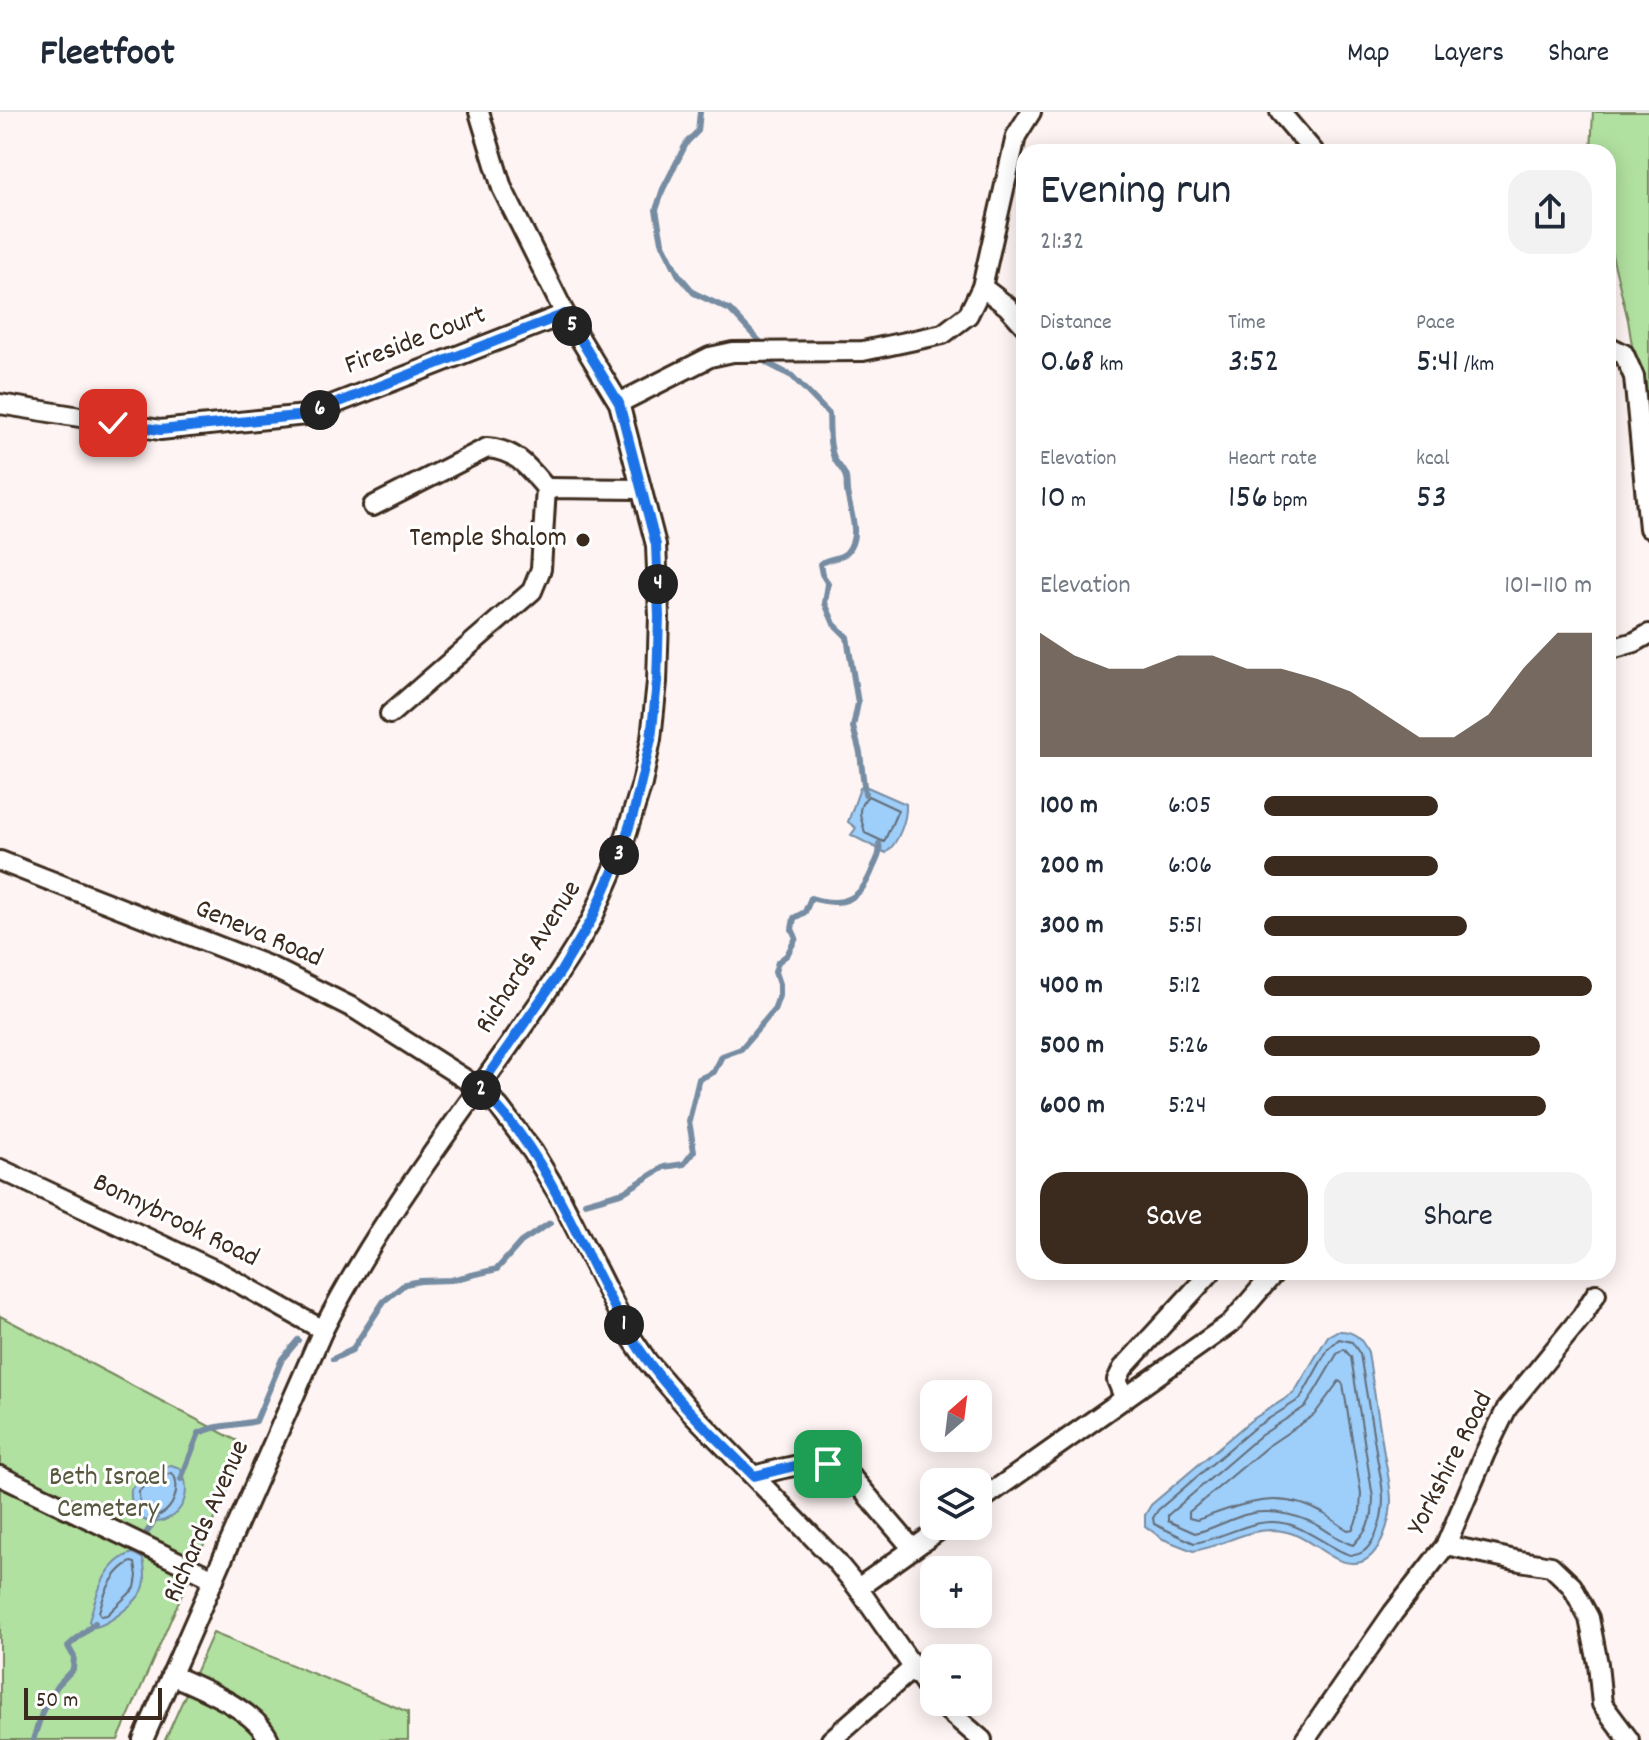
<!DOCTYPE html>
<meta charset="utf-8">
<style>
body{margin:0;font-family:Dekko,sans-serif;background:#f2f2f3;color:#1f2937;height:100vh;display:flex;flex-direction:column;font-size:30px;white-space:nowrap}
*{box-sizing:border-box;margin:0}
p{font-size:26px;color:#747a83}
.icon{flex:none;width:44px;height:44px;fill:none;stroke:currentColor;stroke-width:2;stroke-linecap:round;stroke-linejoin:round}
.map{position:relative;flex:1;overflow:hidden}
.panel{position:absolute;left:1016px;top:32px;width:600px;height:1136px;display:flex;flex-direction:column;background:#fff;border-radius:24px;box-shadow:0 4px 20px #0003}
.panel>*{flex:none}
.needle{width:52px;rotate:28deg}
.buttons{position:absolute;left:920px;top:1268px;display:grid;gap:16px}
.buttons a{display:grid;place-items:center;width:72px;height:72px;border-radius:16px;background:#fff;box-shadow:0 4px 20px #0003;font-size:40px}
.scale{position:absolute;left:24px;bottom:20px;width:138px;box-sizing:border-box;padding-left:8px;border:4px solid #3b2a1e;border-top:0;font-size:22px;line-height:28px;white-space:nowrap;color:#3b2a1e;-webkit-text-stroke:6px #fff;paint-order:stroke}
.pin{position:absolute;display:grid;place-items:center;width:68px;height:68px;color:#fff;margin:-34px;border-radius:16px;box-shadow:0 4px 12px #0006}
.km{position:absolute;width:40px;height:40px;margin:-20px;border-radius:50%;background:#222;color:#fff;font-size:22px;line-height:40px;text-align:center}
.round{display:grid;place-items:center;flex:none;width:84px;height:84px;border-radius:24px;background:#f2f2f3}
.overview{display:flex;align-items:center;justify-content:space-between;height:136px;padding:0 24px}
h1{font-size:44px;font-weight:600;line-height:60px}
.stats{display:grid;grid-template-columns:repeat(3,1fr);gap:12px;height:136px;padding:8px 24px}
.stats div{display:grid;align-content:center}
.stats b{font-size:34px;font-weight:600}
.stats small{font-size:22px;font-weight:400}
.stats p{font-size:22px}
.chart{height:224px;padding:16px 24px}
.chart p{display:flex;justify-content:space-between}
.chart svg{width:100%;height:144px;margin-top:8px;fill:#3b2a1e;opacity:.7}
.primary-button{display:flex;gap:16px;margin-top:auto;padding:16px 24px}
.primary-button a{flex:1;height:92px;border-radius:24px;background:#3b2a1e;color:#fff;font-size:32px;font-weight:600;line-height:92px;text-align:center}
.primary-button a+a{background:#f2f2f3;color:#1f2937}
ul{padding:0 24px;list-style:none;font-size:26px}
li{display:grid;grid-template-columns:128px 96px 1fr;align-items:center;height:60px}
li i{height:20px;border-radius:10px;background:#3b2a1e}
header{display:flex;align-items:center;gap:48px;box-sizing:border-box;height:112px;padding:0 40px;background:#fff;border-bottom:2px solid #e0e1e3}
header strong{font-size:38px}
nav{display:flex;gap:44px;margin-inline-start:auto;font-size:28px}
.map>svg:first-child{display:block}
.green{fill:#b1e1a0;stroke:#76865f;stroke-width:2}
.water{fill:#9ecefa;stroke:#768ca2;stroke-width:2}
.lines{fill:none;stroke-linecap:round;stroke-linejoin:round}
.shore{stroke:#636c76;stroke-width:2}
.stream{stroke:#768ca2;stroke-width:6}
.minor-casing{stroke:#3b2a1e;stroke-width:24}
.minor{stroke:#fff;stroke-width:18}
.route-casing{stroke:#fff;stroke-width:16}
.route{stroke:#1a73e8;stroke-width:10}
.poi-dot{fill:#3b2a1e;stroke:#fff;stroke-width:3}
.labels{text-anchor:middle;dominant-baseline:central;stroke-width:6;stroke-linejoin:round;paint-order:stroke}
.street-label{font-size:28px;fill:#3b2a1e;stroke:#fff}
.poi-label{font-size:28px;fill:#3b2a1e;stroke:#fff;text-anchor:end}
.park-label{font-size:28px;fill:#58583e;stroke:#fff}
</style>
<header>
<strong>Fleetfoot</strong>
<nav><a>Map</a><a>Layers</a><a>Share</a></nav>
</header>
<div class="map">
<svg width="1649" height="1628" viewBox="0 0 1649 1628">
<rect width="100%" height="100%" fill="#fef4f3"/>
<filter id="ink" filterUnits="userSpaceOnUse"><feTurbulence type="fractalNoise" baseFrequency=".0125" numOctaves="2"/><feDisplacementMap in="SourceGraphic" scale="16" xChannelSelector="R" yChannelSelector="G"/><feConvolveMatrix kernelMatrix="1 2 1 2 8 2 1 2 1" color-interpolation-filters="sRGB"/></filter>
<g filter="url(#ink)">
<g class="green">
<path d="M1593,0H1649V341L1628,208L1608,127V40H1591Z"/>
<path d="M0,1204L247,1334L118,1628H0Z"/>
<path d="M213,1521L408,1600V1628H165Z"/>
</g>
<g class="water">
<path d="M865,674L906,692C907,708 898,731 886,741L851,723L856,716L848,710L860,676Z"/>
<path d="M1337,1219C1353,1218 1361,1225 1368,1240C1373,1274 1379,1308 1384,1342C1387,1358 1391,1374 1391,1390C1390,1410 1379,1453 1352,1451C1329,1450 1310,1425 1287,1420C1254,1411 1225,1434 1193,1439L1163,1427L1145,1414V1403L1151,1393L1250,1309L1294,1281L1328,1224Z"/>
<path d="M171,1353L180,1356C208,1408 127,1436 131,1377L141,1366Z"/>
<path d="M133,1441L143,1447C145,1457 147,1470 142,1479C136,1491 105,1516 92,1515L89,1509C96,1484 104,1449 133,1441Z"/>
</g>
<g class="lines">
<g class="shore">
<path d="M868,684L898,698L884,730L865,721C862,706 854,698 868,684Z"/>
<path d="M1339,1227L1352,1230L1360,1242C1365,1274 1371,1307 1376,1339C1378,1354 1383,1371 1383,1387C1383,1404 1375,1441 1354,1443C1341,1444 1307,1416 1288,1412C1254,1403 1227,1426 1194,1431L1154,1412L1153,1406L1158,1398L1254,1316L1300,1287L1328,1237Z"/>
<path d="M1344,1237L1351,1245L1373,1386L1372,1402L1365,1419L1353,1433C1336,1428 1325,1415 1309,1409C1286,1400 1260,1396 1236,1406C1222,1411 1209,1418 1195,1421L1168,1409V1403L1260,1324L1306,1294L1337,1242Z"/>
<path d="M1339,1269L1343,1272L1361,1381L1360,1399L1353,1417L1348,1418C1340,1414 1334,1408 1326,1403C1279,1375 1243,1392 1197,1408L1189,1406V1400L1268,1334L1314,1303Z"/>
<path d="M171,1361L174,1363C180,1377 174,1396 160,1403C146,1402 138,1393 139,1379L146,1372Z"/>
<path d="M131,1450L135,1451L137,1464L135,1476L107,1503L101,1504L99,1500C104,1481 113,1459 131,1450Z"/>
</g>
<g class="stream">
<path d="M700,0L698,19L687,30L663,77L656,98L662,130L678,162L694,181L730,198L763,233"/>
<path d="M767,251L792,264L829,302C830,316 828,332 834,346C836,351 841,355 844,361C848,367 846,372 847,379C849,398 862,422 847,440C840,448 828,445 820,452L822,462L828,472L825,491L834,512L847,525L858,591L853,615L860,641L865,682"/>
<path d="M585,1091L624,1080L664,1055L684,1052L694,1039L689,1009L699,967L714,960L722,944L741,937L774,898L779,884V872L775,860L778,850L787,843L796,826L792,817L794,806L805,800L811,786C843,796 861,788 873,756C877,747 881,741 879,732"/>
<path d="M333,1247L352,1238L384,1189L405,1172L420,1169L451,1168L497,1157L521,1130L550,1111"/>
<path d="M181,1367L199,1321C218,1312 236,1314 256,1309L282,1247L298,1228"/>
<path d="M147,1420L156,1406"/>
<path d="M33,1628L43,1598L57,1574L73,1557L74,1545L68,1534L95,1511"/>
</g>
<g class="minor-casing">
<g id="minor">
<path d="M1280,0L1314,40"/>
<path d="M982,175L1007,194L1024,213"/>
<path d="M1608,234L1624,242L1634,265L1649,416"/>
<path d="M619,291L710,245L733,240L863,239L943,222L968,203L982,175L1016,24L1031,0"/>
<path d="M0,292L160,318L306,303L565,202"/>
<path d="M373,394L487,336C516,338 528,355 546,376"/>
<path d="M1608,538L1635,530L1649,522"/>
<path d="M390,602L532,479L541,457L546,376L641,377"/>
<path d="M0,749L271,855L355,897L479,976L499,995L533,1040L560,1085L629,1222L647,1249L693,1302L835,1448L858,1476L934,1585"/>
<path d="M0,1057L221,1161L323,1218"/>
<path d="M1124,1285L1117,1268L1123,1256L1211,1160"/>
<path d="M0,1364L214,1467"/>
<path d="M754,1364C787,1355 817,1344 848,1361L913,1437"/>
<path d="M978,1390L1231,1211L1275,1160"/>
<path d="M1446,1433L1520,1449L1551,1454L1572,1474L1589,1506L1598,1552L1602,1592L1629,1628"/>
<path d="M858,1476L945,1414"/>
<path d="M171,1563C201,1576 256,1598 269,1628"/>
<path d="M938,1590L982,1628"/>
<path d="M143,1628L323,1218C393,1080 497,962 578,831L592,807L619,745L642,672L651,627L657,570L659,504L656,433L619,291L565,202L502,76L479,0"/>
<path d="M831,1628L913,1556"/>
<path d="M1305,1628L1393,1501L1446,1433L1485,1341L1507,1296L1582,1204L1596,1182"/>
</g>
</g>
<use href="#minor" class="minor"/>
</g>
</g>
<g class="lines" filter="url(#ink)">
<g class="route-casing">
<path id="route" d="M113,311L160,318L306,303L565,202L619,291L656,433L659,504L657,570L651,627L633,703L619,745L592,807L561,859L479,976C552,1043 579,1139 629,1221C662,1276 710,1320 754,1364L811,1350L828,1352"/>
</g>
<use href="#route" class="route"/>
</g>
<circle class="poi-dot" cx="583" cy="428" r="8"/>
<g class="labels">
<g class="street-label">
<text transform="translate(416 230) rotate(-21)">Fireside Court</text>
<text transform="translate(258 823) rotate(23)">Geneva Road</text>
<text transform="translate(530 846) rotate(-58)">Richards Avenue</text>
<text transform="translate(175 1110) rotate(26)">Bonnybrook Road</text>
<text transform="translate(1452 1352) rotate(-63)">Yorkshire Road</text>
<text transform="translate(208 1410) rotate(-66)">Richards Avenue</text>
</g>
<g class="poi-label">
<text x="567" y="428">Temple Shalom</text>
</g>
<g class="park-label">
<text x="108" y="1367">Beth Israel<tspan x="108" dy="32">Cemetery</tspan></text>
</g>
</g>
</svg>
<div class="buttons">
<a><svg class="needle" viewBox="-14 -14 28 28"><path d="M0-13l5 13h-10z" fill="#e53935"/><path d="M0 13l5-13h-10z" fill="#747a83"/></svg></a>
<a><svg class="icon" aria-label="layers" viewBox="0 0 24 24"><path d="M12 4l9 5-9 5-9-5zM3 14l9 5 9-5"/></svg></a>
<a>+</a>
<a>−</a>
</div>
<div class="scale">50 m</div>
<div class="pin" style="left:828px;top:1352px;background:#1e9e55"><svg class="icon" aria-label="arrive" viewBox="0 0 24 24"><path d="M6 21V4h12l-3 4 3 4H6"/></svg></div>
<div class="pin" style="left:113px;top:311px;background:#d93025"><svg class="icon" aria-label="check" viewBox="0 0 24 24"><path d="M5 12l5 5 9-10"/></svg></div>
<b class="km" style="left:624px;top:1213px">1</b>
<b class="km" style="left:481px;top:978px">2</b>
<b class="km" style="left:619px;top:743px">3</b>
<b class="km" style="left:658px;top:472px">4</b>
<b class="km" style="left:572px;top:214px">5</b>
<b class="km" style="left:320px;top:298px">6</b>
<section class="panel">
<div class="overview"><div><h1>Evening run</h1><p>21:32</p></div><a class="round"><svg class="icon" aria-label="share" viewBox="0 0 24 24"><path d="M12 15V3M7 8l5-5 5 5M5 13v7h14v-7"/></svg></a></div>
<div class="stats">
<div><p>Distance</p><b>0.68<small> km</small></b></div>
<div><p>Time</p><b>3:52</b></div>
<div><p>Pace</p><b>5:41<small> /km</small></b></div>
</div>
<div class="stats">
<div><p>Elevation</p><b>10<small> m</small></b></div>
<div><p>Heart rate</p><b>156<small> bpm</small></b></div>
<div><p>kcal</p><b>53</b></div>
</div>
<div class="chart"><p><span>Elevation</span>101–110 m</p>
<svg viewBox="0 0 160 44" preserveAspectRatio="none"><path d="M0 44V6L10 13L20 17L30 17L40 13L50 13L60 17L70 17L80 20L90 24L100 31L110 38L120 38L130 31L140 17L150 6L160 6V44z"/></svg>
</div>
<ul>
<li><b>100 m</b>6:05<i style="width:53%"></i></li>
<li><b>200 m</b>6:06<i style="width:53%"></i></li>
<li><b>300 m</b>5:51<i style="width:62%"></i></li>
<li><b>400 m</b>5:12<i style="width:100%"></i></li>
<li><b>500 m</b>5:26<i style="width:84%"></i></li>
<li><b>600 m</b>5:24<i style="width:86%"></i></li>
</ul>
<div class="primary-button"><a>Save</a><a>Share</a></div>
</section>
</div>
